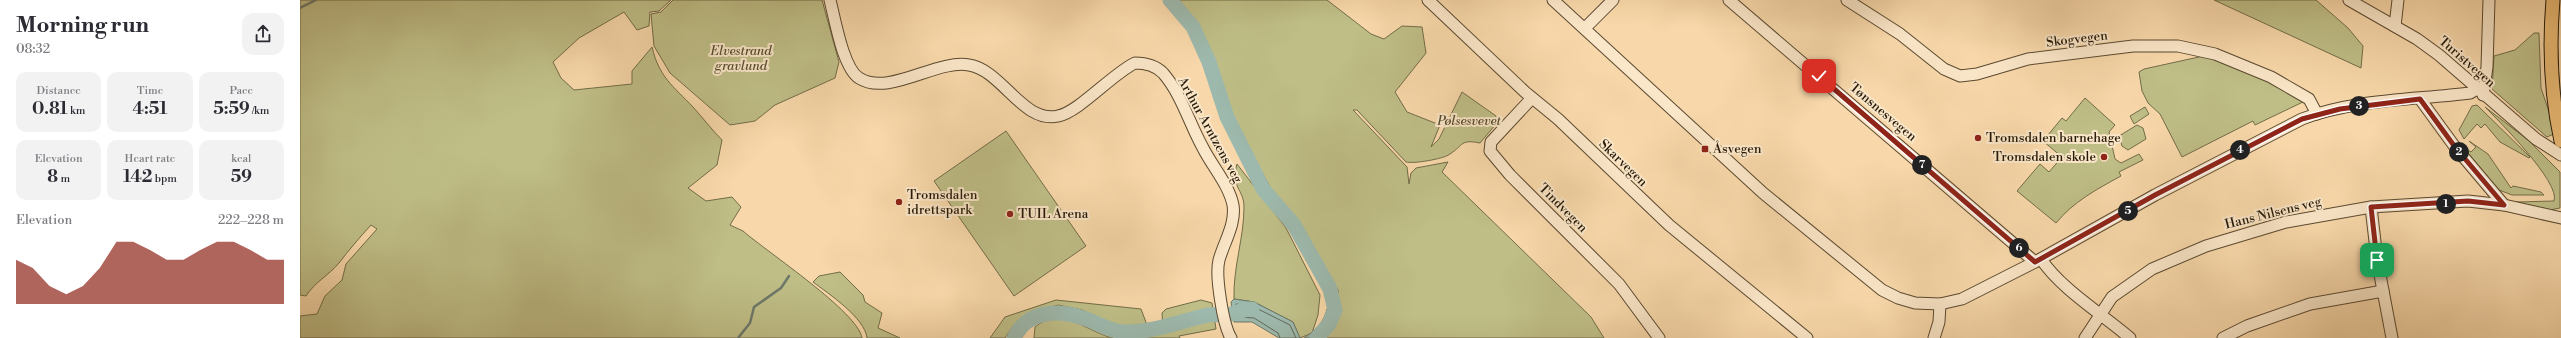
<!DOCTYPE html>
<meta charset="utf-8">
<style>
body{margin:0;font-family:"Libre Bodoni",serif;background:#f2f2f3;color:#2b2b33;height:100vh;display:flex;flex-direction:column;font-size:15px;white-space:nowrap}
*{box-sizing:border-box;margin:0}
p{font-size:13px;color:#7c7c81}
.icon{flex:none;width:22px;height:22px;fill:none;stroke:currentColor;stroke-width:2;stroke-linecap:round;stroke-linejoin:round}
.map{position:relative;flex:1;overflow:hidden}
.drawer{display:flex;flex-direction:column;background:#fff;width:300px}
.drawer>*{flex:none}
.pin{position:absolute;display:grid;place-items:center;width:34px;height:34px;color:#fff;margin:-17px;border-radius:8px;box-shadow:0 2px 6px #0006}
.km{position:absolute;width:20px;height:20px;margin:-10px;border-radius:50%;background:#222;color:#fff;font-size:11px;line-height:20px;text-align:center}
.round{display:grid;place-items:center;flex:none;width:42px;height:42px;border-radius:12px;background:#f2f2f3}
.head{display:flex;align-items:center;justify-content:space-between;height:68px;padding:0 16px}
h1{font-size:22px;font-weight:800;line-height:30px}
.figures{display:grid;grid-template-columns:repeat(3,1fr);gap:6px;height:68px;padding:4px 16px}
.figures div{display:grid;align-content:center;border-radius:10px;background:#f2f2f3;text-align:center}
.figures b{font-size:17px;font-weight:800}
.figures small{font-size:11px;font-weight:400}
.figures p{font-size:11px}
.chart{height:112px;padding:8px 16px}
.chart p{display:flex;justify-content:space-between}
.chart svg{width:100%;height:72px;margin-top:4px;fill:#8f2418;opacity:.7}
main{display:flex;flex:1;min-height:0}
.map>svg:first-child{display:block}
.green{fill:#bfbe87;stroke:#726c48}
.water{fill:#9db9ad;stroke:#6d796b}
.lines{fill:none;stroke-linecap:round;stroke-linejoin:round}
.shore{stroke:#61695a;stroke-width:1}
.stream{stroke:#6d796b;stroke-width:2.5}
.river{stroke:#9db9ad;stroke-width:15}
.minor-casing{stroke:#5a4930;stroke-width:13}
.major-casing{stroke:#251908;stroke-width:15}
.minor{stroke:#fae6c8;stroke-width:11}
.major{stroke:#ecbc75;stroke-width:13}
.route-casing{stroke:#fff;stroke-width:8}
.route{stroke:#8f2418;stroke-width:5}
.poi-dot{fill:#8f2418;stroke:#fae6c8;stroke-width:1.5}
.labels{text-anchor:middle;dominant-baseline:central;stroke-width:4;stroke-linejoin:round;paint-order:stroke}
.street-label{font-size:13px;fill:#251908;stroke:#fae6c8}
.park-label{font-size:13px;font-style:italic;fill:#534b2e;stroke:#fae6c8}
.poi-label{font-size:13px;fill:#251908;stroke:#fae6c8;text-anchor:start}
</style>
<main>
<section class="drawer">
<div class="head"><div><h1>Morning run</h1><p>08:32</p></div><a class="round"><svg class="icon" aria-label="share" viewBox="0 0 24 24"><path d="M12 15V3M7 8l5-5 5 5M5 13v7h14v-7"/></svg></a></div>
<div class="figures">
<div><p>Distance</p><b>0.81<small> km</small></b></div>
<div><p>Time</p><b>4:51</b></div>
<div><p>Pace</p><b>5:59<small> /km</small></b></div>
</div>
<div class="figures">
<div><p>Elevation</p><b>8<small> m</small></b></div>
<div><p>Heart rate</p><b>142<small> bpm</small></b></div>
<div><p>kcal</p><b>59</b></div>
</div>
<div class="chart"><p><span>Elevation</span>222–228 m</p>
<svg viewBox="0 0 160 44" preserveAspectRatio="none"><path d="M0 44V17L10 22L20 33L30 38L40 33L50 22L60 6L70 6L80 11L90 17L100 17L110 11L120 6L130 6L140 11L150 17L160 17V44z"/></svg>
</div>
</section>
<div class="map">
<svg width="2261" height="338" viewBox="0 0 2261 338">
<rect width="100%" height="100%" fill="#f8d8aa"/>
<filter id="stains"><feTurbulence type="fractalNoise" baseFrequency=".005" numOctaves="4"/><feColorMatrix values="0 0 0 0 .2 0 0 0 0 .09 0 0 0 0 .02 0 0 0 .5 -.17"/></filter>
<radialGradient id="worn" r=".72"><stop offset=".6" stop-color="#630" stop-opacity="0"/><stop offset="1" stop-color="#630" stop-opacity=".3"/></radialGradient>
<g class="green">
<path d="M0,0H371L359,11L350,12L349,26L337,30L324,12L279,38L253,62L261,78L274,90L332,84V71L352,47C359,77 373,86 393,107C403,118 412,130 422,140L417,165L388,188L406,201L432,197L441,207L430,225L443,231C467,252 558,312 562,338H0V316L17,314L25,296L42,280L46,264L77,229L71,225C59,238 49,250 39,263C28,276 15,282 6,296L0,295Z"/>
<path d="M373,0H522L539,62L535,78L475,105L455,121L430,125L370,73L354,46L351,14L361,12Z"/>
<path d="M870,0H1027L1071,34L1084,39L1102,26L1122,27L1126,53L1095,92L1107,112L1140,125L1131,147L1139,139L1162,92L1196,116V124L1180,143C1160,139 1164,145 1150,154C1144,159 1113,164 1106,162L1057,110H1053L1107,167L1109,184L1111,173L1116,168L1148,162L1142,172L1291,317L1304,338H1026L1039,311L1038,290L998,220L970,187L931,115L893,26Z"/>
<path d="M1914,0H2016L2048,28L2063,46L2061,68Z"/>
<path d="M2234,33H2239L2241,88L2256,133L2247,137L2192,89L2194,56L2215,50Z"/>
<path d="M1908,55L1964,76L2005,101L1955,125L1953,121L1882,157L1860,114L1848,103L1842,91L1839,72L1844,69Z"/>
<path d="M1785,98L1815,125L1809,132L1815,159L1821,163L1839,154L1843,160L1819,172L1821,176C1797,189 1773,202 1756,223L1717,191L1740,164L1749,172L1762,157L1743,141L1762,118L1766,121Z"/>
<path d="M2177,105L2230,157L2229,158L2200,142L2185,124L2181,128L2177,124L2164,139L2159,130L2172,106Z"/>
<path d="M1845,107L1849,114L1834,124L1830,116Z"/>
<path d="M2185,107L2228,140L2260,172V208L2250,210L2217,202L2254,201C2261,183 2198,120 2185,107Z"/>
<path d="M1837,125L1843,128L1846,139L1828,150L1822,146L1819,136Z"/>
<path d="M706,131L786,246L714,296L634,181Z"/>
<path d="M2169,141L2188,154L2211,188L2213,186L2241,192L2244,195H2212L2199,190L2166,151L2164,147L2171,152L2176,147Z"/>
<path d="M937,164L986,228L1020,295L1018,315L1012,333L1000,338L993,322L954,302L934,299C933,267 944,238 944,207C944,189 930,187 937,164Z"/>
<path d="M540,272L563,295L565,302L582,313L578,328L600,338H567C565,318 529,294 513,282L519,276Z"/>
<path d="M756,300L841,309L847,325L824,326L809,323L782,310L758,305L732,313L713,326L705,338H690L705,317Z"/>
<path d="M901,300L912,303L916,329L879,336L880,338H734L735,327C760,306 784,329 809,337C826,338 847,336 863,331L862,313L866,309Z"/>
</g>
<g class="water">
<path d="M1030,289C1034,307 1035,320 1027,337L1004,338C1025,324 1028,313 1030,289Z"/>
<path d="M934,299L954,302L993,322L1000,338H979L952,322H934L931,302Z"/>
</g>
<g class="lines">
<path class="shore" d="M980,338L978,333L954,318L938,317L936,304L952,306L990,325L996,338"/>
<g class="stream">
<path d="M0,8L16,0"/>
<path d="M438,338L450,323L454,307L481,288L489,276"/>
</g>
<g class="river">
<path d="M870,0L893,27L909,62L927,117L963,189L994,225L1030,289L1035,310L1029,324L1017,338"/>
<path d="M714,338C726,312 755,309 780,317C796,321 804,330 823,332C850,333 878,322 904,316C913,313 922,316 931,314C938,312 945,309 952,309"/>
</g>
<g class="minor-casing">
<g id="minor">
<path d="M530,0C535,19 543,68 559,78C589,97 636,59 669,65C702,70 723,124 758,116C779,112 812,74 835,63C846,63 855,65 863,73C882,95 889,123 903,148C912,166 929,185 933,205C936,224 924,242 919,260C915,275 923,325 931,338"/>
<path d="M1128,0L1225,92L1258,119L1369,225L1507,338"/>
<path d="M1253,0L1463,193L1582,290L1598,298L1615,303L1640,304L1662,299L1735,262L1855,195L2002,119C2055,99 2114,100 2170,93L2177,89"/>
<path d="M1429,0L1735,262"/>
<path d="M1547,0L1600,34L1644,69L1660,76L1677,74L1728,59L1833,46H1878L1915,54L1971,77L2009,99L2017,114"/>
<path d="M2049,0L2117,39L2139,55L2236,139L2261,155"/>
<path d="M2095,26L2098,0"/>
<path d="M1285,28L1313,0"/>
<path d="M2183,95L2187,67L2189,0"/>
<path d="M1232,98L1191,142L1190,151L1210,175L1319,284L1359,338"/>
<path d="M2120,99L2155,147L2204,205"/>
<path d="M2071,207L2077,259L2092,338"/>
<path d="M1741,259C1761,289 1802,314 1830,338"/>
<path d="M1634,338L1639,322L1640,304"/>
<path d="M1785,338L1812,297L1852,269L1906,246L1986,222L2071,207L2168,201L2204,205L2261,218"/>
<path d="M1923,338L1947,326L2010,304L2083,291"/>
</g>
</g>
<g class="major-casing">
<path id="major" d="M2253,0C2249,47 2251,95 2261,141"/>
</g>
<use href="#minor" class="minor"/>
<use href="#major" class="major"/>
</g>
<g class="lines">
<g class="route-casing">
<path id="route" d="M1519,76L1735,262L1855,195L2002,119L2040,109L2120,99L2155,147L2204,205L2168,201L2071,207L2077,260"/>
</g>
<use href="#route" class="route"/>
</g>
<g class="poi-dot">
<circle cx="1678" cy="138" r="4"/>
<rect x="1401" y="145" width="8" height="8" rx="2"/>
<circle cx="1804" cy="157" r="4"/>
<circle cx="599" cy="202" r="4"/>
<circle cx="710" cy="214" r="4"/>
</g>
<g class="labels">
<g class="street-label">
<text transform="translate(1777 39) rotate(-7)">Skogvegen</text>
<text transform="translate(2167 62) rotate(41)">Turistvegen</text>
<text transform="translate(1583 112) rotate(40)">Tønsnesvegen</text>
<text transform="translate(910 130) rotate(61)">Arthur Arntzens veg</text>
<text transform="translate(1323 163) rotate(44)">Skarvegen</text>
<text transform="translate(1263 208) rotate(45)">Tindvegen</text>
<text transform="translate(1973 213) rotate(-14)">Hans Nilsens veg</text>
</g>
<g class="park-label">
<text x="441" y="51">Elvestrand<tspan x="441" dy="15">gravlund</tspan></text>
<text x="1169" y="121">Pølsesvevet</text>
</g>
<g class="poi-label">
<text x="1686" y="138">Tromsdalen barnehage</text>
<text x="1413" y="149">Åsvegen</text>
<text x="1796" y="157" text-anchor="end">Tromsdalen skole</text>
<text x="607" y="195">Tromsdalen<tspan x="607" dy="15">idrettspark</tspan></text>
<text x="718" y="214">TUIL Arena</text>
</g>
</g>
<rect width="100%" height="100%" filter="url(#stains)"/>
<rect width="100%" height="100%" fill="url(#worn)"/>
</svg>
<div class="pin" style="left:2077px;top:260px;background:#1e9e55"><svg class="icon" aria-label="arrive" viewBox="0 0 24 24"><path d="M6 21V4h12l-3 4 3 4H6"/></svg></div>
<div class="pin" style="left:1519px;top:76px;background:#d93025"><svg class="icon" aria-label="check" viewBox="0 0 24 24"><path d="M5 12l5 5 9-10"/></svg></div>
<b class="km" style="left:2146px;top:204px">1</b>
<b class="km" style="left:2159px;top:152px">2</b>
<b class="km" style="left:2059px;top:106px">3</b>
<b class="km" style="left:1940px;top:150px">4</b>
<b class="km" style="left:1828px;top:211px">5</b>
<b class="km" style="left:1719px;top:248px">6</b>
<b class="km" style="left:1622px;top:165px">7</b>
</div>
</main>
